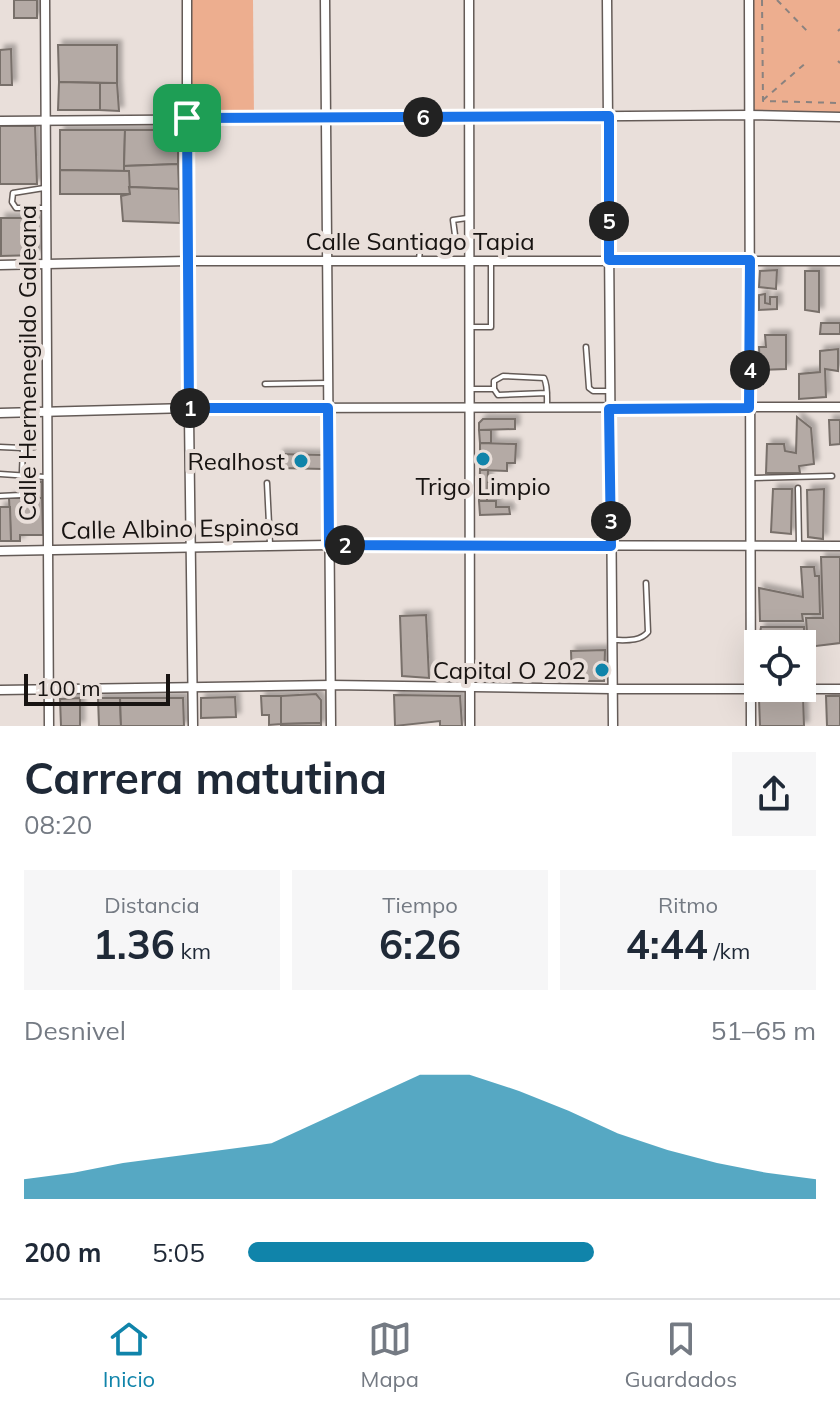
<!DOCTYPE html>
<html lang="es">
<meta charset="utf-8">
<style>
body{margin:0;font-family:Mulish,sans-serif;background:#f6f6f7;color:#1f2937;height:100vh;display:flex;flex-direction:column;font-size:30px;white-space:nowrap}
*{box-sizing:border-box;margin:0}
p{font-size:26px;color:#747a83}
.icon{flex:none;width:44px;height:44px;fill:none;stroke:currentColor;stroke-width:2;stroke-linecap:round;stroke-linejoin:round}
.map{position:relative;height:726px;overflow:hidden}
.details{display:flex;flex-direction:column;background:#fff;flex:1}
.details>*{flex:none}
.tools{position:absolute;left:744px;top:630px;display:grid;gap:16px}
.tools a{display:grid;place-items:center;width:72px;height:72px;border-radius:0px;background:#fff;box-shadow:0 8px 32px #0002;font-size:40px}
.scale{position:absolute;left:24px;bottom:20px;width:146px;box-sizing:border-box;padding-left:8px;border:4px solid #181412;border-top:0;font-size:22px;line-height:28px;white-space:nowrap;color:#181412;-webkit-text-stroke:6px #e9dfda;paint-order:stroke}
.pin{position:absolute;display:grid;place-items:center;width:68px;height:68px;color:#fff;margin:-34px;border-radius:16px;box-shadow:0 4px 12px #0006}
.km{position:absolute;width:40px;height:40px;margin:-20px;border-radius:50%;background:#222;color:#fff;font-size:22px;line-height:40px;text-align:center}
.round{display:grid;place-items:center;flex:none;width:84px;height:84px;border-radius:0px;background:#f6f6f7}
.headline{display:flex;align-items:center;justify-content:space-between;height:136px;padding:0 24px}
h1{font-size:44px;font-weight:700;line-height:60px}
.stats{display:grid;grid-template-columns:repeat(3,1fr);gap:12px;height:136px;padding:8px 24px}
.stats div{display:grid;align-content:center;border-radius:0px;background:#f6f6f7;text-align:center}
.stats b{font-size:40px;font-weight:700}
.stats small{font-size:22px;font-weight:400}
.stats p{font-size:22px}
.chart{height:224px;padding:16px 24px}
.chart p{display:flex;justify-content:space-between}
.chart svg{width:100%;height:144px;margin-top:8px;fill:#1084aa;opacity:.7}
ul{padding:0 24px;list-style:none;font-size:26px}
li{display:grid;grid-template-columns:128px 96px 1fr;align-items:center;height:60px}
li i{height:20px;border-radius:10px;background:#1084aa}
.menu{display:flex;justify-content:space-around;align-items:center;height:112px;border-top:2px solid #e0e1e3;background:#fff;font-size:22px;color:#747a83}
.menu a{display:grid;justify-items:center;gap:4px}
.menu .current{color:#1084aa}
.map>svg:first-child{display:block}
.green{fill:#edae8f}
.building{fill:#b4aaa5;stroke:#786f6a;stroke-width:2;filter:url(#shadow)}
.lines{fill:none;stroke-linecap:round;stroke-linejoin:round}
.service-casing{stroke:#645b57;stroke-width:7}
.minor-casing{stroke:#645b57;stroke-width:11}
.path{stroke:#8a827f;stroke-width:2;stroke-dasharray:6 6;stroke-linecap:butt}
.service{stroke:#fff;stroke-width:4}
.minor{stroke:#fff;stroke-width:8}
.route-casing{stroke:#fff;stroke-width:16}
.route{stroke:#1a73e8;stroke-width:10}
.poi-dot{fill:#1084aa;stroke:#e9dfda;stroke-width:3}
.labels{text-anchor:middle;dominant-baseline:central;stroke-width:8;stroke-linejoin:round;paint-order:stroke}
.street-label{font-size:24px;fill:#181412;stroke:#e9dfda}
.poi-label{font-size:24px;fill:#181412;stroke:#e9dfda;text-anchor:end}
</style>
<div class="map">
<svg width="840" height="726" viewBox="0 0 840 726">
<defs>
<filter id="shadow"><feDropShadow dx="4.5" dy="-4.5" stdDeviation="2" flood-color="#0004"/></filter>
</defs>
<rect width="100%" height="100%" fill="#e9dfda"/>
<g class="green">
<path d="M187,0H253L254,119L187,118Z"/>
<path d="M749,0H840V117L748,115Z"/>
</g>
<g class="building">
<rect x="14" y="0" width="23" height="18"/>
<path d="M58,45H117V83L59,82Z"/>
<path d="M11,49L12,85H0V50Z"/>
<path d="M59,82L100,83V110H58Z"/>
<path d="M100,83H117L119,111L100,110Z"/>
<path d="M0,126H35L37,184H0Z"/>
<path d="M60,130H125L124,171L60,170Z"/>
<path d="M125,130H178V164L124,166Z"/>
<path d="M178,164L179,189L129,187V171H124V166Z"/>
<path d="M60,170L129,171L130,194H60Z"/>
<path d="M129,187L179,189L180,223L123,221L121,196L130,194Z"/>
<path d="M1,218H38V255L1,256Z"/>
<path d="M777,270L776,289L759,287L760,271Z"/>
<path d="M805,271H819V312L805,310Z"/>
<path d="M765,294V303L770,304V297H777V309L759,310V295Z"/>
<path d="M821,323H840V334H820Z"/>
<path d="M765,335H786V369L760,370L759,347H766Z"/>
<path d="M838,349V371L825,369L826,397L799,399V374L820,372V351Z"/>
<path d="M797,417L811,428L814,464L799,466L800,473H766L767,444H784L785,451L796,453Z"/>
<path d="M483,419H515V429L479,430V423Z"/>
<path d="M829,420H840V444L830,445Z"/>
<path d="M479,430H491V443H480Z"/>
<path d="M480,443L516,444L515,463H507V471L480,470Z"/>
<path d="M279,454L322,455L323,469L279,468Z"/>
<path d="M480,470H488L487,501H479Z"/>
<path d="M29,482H42V498H30Z"/>
<path d="M773,489H792L791,534L771,532Z"/>
<path d="M824,489L823,539L808,537L807,490Z"/>
<path d="M9,498H42L43,535H20V541H11Z"/>
<path d="M479,501H496V507H509L510,514L480,515Z"/>
<path d="M0,507H10L11,541H0Z"/>
<path d="M821,557H840V643L808,647L806,618H823Z"/>
<path d="M801,567H814L815,576H819L820,614H802L803,621H760L759,588L803,597Z"/>
<path d="M426,615L429,678L402,676L400,616Z"/>
<path d="M761,627H804L805,664L802,665V644H758Z"/>
<path d="M605,650L604,681H572L571,651Z"/>
<path d="M316,694L321,700V723L281,724V696Z"/>
<path d="M394,695L460,696L462,726H440V721L395,726Z"/>
<path d="M261,696H281V724L269,725V715H262Z"/>
<path d="M803,696L804,726H760L759,699L762,697Z"/>
<path d="M826,696H840V726H827Z"/>
<path d="M235,697L236,717L201,718V698Z"/>
<path d="M80,698V726H61L60,699Z"/>
<path d="M98,698H120L121,726H99Z"/>
<path d="M120,698H183L184,726H121Z"/>
<path d="M321,723V726H281V724Z"/>
</g>
<g class="lines">
<g class="service-casing">
<g id="service">
<path d="M44,188L13,193L12,202L16,208H46"/>
<path d="M419,259L421,242L452,239L455,235L453,220L467,218"/>
<path d="M472,327H491V263"/>
<path d="M586,347L589,388L593,391H608"/>
<path d="M265,384L327,383"/>
<path d="M472,389H494"/>
<path d="M547,393L498,395L494,389V381L503,376L544,378C548,386 547,397 547,406"/>
<path d="M0,447L23,448L21,495L0,496"/>
<path d="M23,448L34,447"/>
<path d="M0,474L45,477"/>
<path d="M753,478L832,476"/>
<path d="M267,483L270,544"/>
<path d="M798,488L799,544"/>
<path d="M613,640C625,640 640,642 648,632L646,583"/>
</g>
</g>
<g class="minor-casing">
<g id="minor">
<path d="M45,0L49,726"/>
<path d="M187,0V261L193,726"/>
<path d="M325,0L331,726"/>
<path d="M469,0L470,726"/>
<path d="M607,0L613,726"/>
<path d="M749,0L751,726"/>
<path d="M0,121L748,115L840,117"/>
<path d="M0,265L187,261H840"/>
<path d="M0,413L189,408L840,407"/>
<path d="M0,551L329,545L840,546"/>
<path d="M0,690L331,685L611,689H840"/>
</g>
</g>
<g class="path">
<path d="M762,0L763,101L840,103"/>
<path d="M777,0L808,32"/>
<path d="M838,31L840,29"/>
<path d="M838,61L840,63"/>
<path d="M763,100L808,61"/>
</g>
<use href="#service" class="service"/>
<use href="#minor" class="minor"/>
</g>
<g class="lines">
<g class="route-casing">
<path id="route" d="M609,116V260H750L749,408L609,409L611,546L329,545L328,408H189L187,118Z"/>
</g>
<use href="#route" class="route"/>
</g>
<g class="poi-dot">
<circle cx="483" cy="459" r="8"/>
<circle cx="301" cy="461" r="8"/>
<circle cx="602" cy="670" r="8"/>
</g>
<g class="labels">
<g class="street-label">
<text x="420" y="241">Calle Santiago Tapia</text>
<text transform="translate(27 363) rotate(-90)">Calle Hermenegildo Galeana</text>
<text transform="translate(180 528) rotate(-1)">Calle Albino Espinosa</text>
</g>
<g class="poi-label">
<text x="285" y="461">Realhost</text>
<text x="483" y="486" text-anchor="middle">Trigo Limpio</text>
<text x="586" y="670">Capital O 202</text>
</g>
</g>
</svg>
<div class="tools">
<a><svg class="icon" aria-label="locate" viewBox="0 0 24 24"><circle cx="12" cy="12" r="6"/><path d="M12 2v4M12 18v4M2 12h4M18 12h4"/></svg></a>
</div>
<div class="scale">100 m</div>
<div class="pin" style="left:187px;top:118px;background:#1e9e55"><svg class="icon" aria-label="arrive" viewBox="0 0 24 24"><path d="M6 21V4h12l-3 4 3 4H6"/></svg></div>
<b class="km" style="left:190px;top:408px">1</b>
<b class="km" style="left:345px;top:545px">2</b>
<b class="km" style="left:611px;top:521px">3</b>
<b class="km" style="left:750px;top:370px">4</b>
<b class="km" style="left:609px;top:221px">5</b>
<b class="km" style="left:423px;top:117px">6</b>
</div>
<section class="details">
<div class="headline"><div><h1>Carrera matutina</h1><p>08:20</p></div><a class="round"><svg class="icon" aria-label="share" viewBox="0 0 24 24"><path d="M12 15V3M7 8l5-5 5 5M5 13v7h14v-7"/></svg></a></div>
<div class="stats">
<div><p>Distancia</p><b>1.36<small> km</small></b></div>
<div><p>Tiempo</p><b>6:26</b></div>
<div><p>Ritmo</p><b>4:44<small> /km</small></b></div>
</div>
<div class="chart"><p><span>Desnivel</span>51–65 m</p>
<svg viewBox="0 0 160 44" preserveAspectRatio="none"><path d="M0 44V38L10 36L20 33L30 31L40 29L50 27L60 20L70 13L80 6L90 6L100 11L110 17L120 24L130 29L140 33L150 36L160 38V44z"/></svg>
</div>
<ul>
<li><b>200 m</b>5:05<i style="width:61%"></i></li>
</ul>
</section>
<nav class="menu">
<a class="current"><svg class="icon" aria-label="home" viewBox="0 0 24 24"><path d="M3 11l9-7 9 7M6 9v11h12V9"/></svg>Inicio</a>
<a><svg class="icon" aria-label="map" viewBox="0 0 24 24"><path d="M3 6l6-2 6 2 6-2v14l-6 2-6-2-6 2zM9 4v14M15 6v14"/></svg>Mapa</a>
<a><svg class="icon" aria-label="saved" viewBox="0 0 24 24"><path d="M7 4h10v16l-5-4-5 4z"/></svg>Guardados</a>
</nav>
